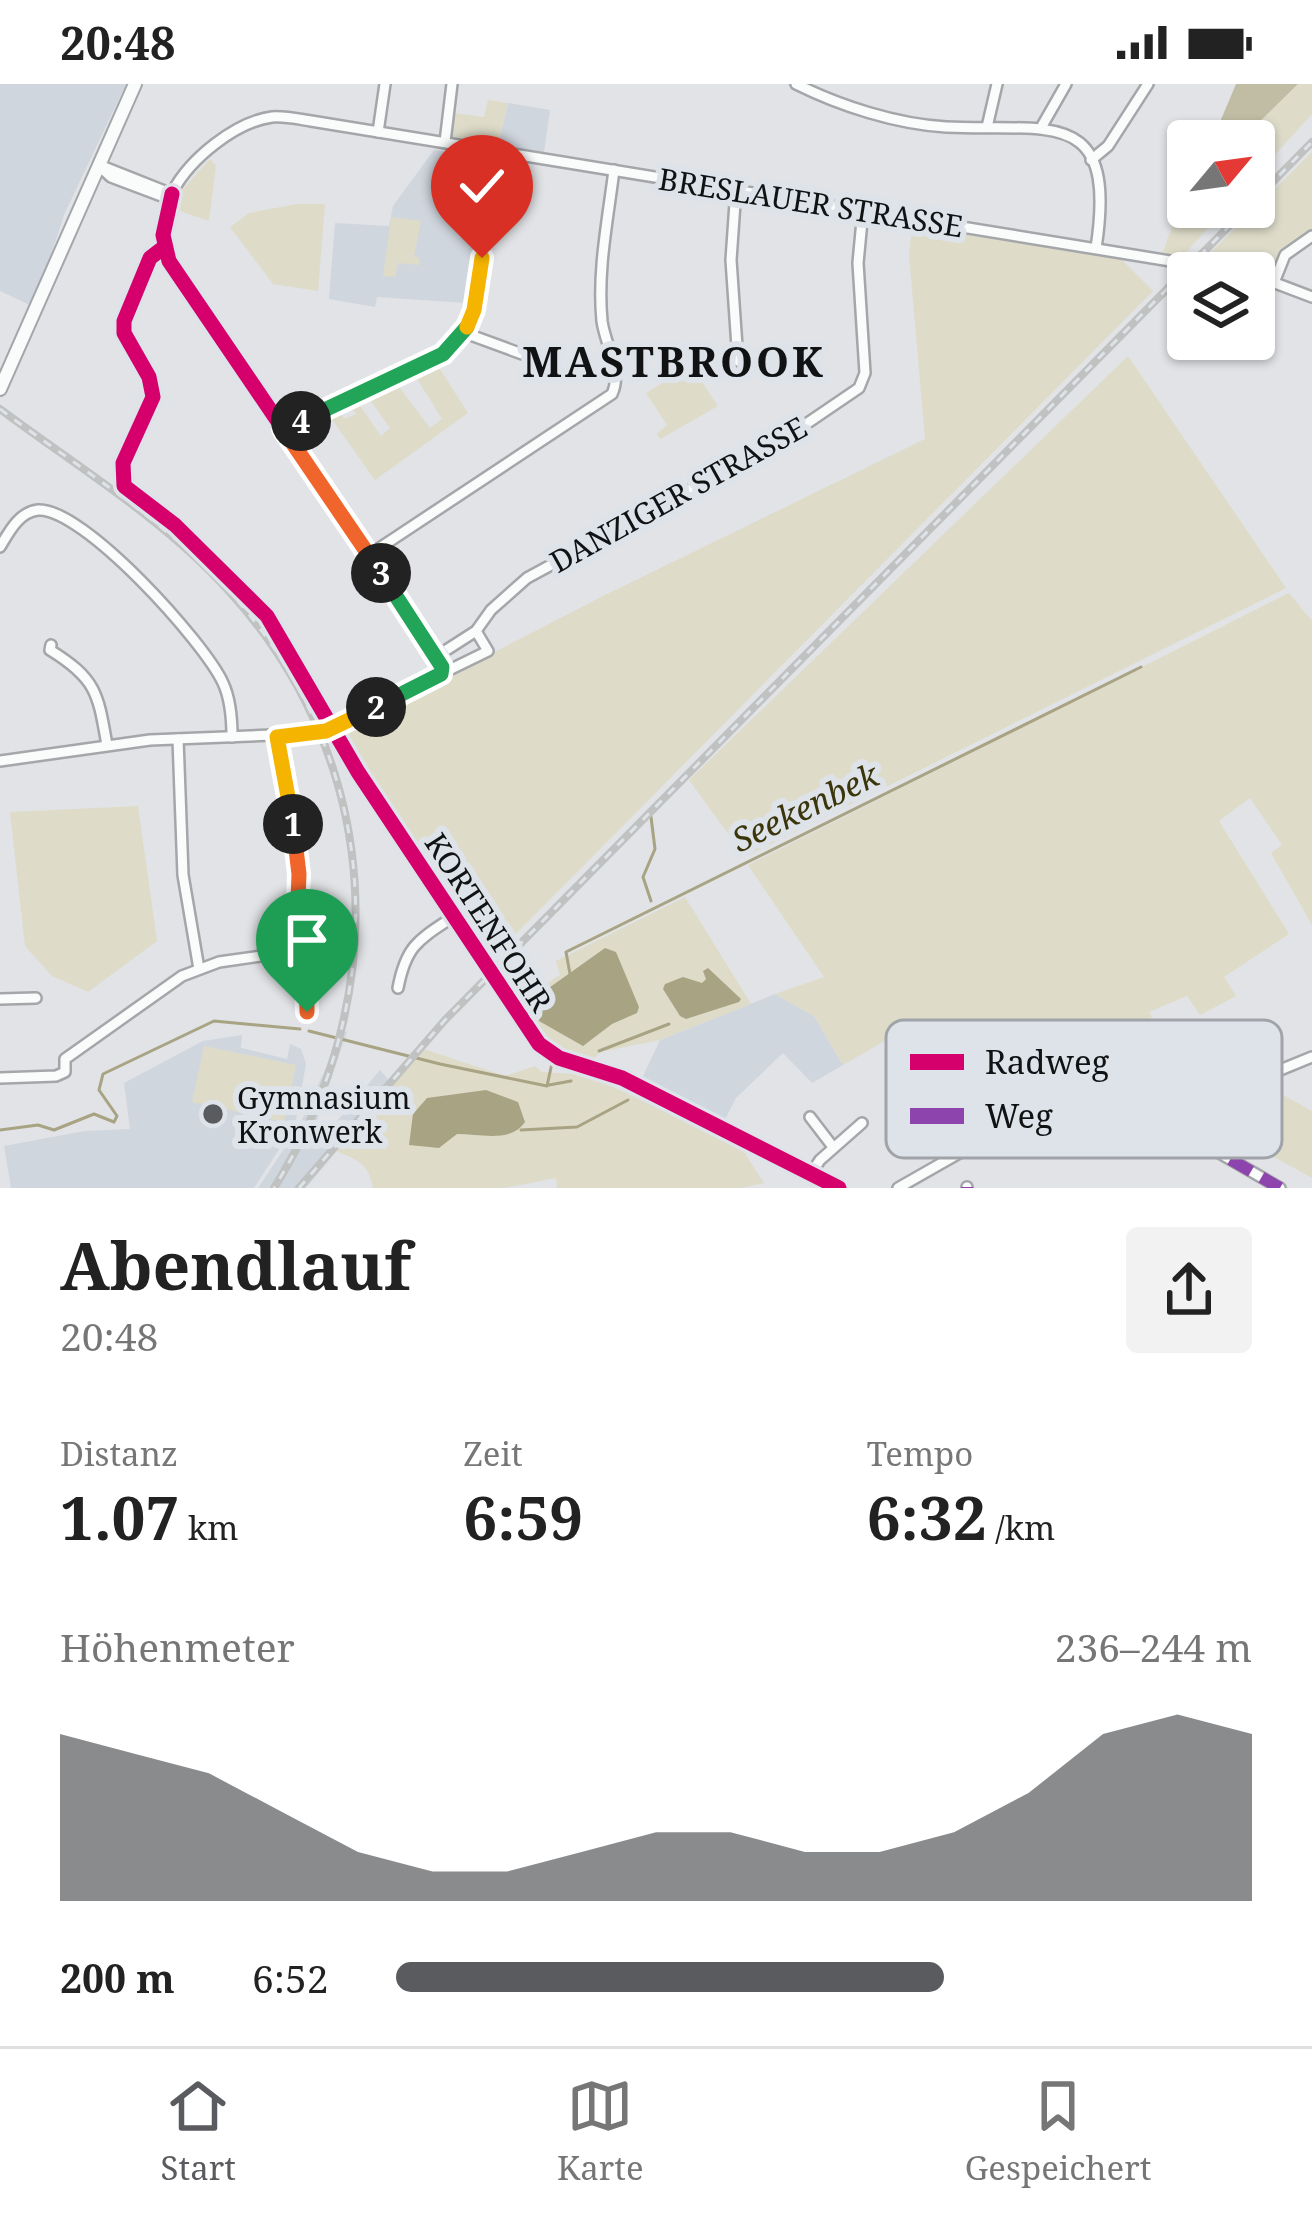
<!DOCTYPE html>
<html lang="de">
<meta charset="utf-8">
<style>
body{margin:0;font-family:"Noto Serif",serif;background:#f2f2f2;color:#222;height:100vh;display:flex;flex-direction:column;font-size:45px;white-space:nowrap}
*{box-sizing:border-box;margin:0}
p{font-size:39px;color:#767676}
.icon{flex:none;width:66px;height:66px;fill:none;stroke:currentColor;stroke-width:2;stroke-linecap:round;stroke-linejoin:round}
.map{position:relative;height:1104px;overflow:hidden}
.sheet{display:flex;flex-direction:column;background:#fff;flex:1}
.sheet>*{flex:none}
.needle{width:78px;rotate:61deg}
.controls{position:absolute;left:1167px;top:36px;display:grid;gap:24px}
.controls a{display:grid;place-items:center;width:108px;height:108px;border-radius:12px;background:#fff;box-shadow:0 3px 9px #0004;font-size:60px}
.pin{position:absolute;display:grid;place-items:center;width:102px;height:102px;color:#fff;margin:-123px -51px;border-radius:50% 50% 50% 0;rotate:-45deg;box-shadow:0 0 12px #0007}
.pin .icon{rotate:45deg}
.km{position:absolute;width:60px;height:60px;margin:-30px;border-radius:50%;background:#222;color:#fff;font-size:33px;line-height:60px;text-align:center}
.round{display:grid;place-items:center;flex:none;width:126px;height:126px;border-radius:12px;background:#f2f2f2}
.headline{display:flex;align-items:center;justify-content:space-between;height:204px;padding:0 60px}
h1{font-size:66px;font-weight:700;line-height:90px}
.stats{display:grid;grid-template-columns:repeat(3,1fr);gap:18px;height:204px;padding:12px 60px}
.stats div{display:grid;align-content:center}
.stats b{font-size:60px;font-weight:700}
.stats small{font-size:33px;font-weight:400}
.stats p{font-size:33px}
.chart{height:336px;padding:24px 60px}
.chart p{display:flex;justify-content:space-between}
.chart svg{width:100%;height:216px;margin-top:12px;fill:#595b5e;opacity:.7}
ul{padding:0 60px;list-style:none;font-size:39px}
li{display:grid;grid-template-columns:192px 144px 1fr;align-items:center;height:90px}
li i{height:30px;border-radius:15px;background:#595b5e}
.status{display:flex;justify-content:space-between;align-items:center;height:84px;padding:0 60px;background:#fff;direction:ltr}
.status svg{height:33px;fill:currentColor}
.dock{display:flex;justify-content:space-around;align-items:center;height:168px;border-top:3px solid #e0e0e0;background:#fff;font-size:33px;color:#767676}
.dock a{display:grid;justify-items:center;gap:6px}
.dock .selected{color:#595b5e}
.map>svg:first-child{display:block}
.built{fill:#d0d6de}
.green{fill:#dedcc9}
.forest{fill:#c1bda4}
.water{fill:#a8a383}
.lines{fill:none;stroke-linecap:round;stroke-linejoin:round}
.stream{stroke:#a8a383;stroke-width:3}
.minor-casing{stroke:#a4a6a9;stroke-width:14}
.major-casing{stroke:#a4a6a9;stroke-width:16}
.minor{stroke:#fafbfb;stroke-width:9}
.major{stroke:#fafbfb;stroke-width:12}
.rail-casing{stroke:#c0c1c1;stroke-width:8}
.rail{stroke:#dee3e9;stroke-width:3;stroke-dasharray:9;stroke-linecap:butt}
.quiet{stroke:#8e44ad;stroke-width:12;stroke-dasharray:24 12;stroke-linecap:butt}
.cycleway-casing{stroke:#dee3e9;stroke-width:22}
.cycleway{stroke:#d6006c;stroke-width:15}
.split-1-casing{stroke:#fff;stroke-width:24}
.split-2-casing{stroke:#fff;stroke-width:24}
.split-3-casing{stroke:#fff;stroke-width:24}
.split-4-casing{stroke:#fff;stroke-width:24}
.split-5-casing{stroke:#fff;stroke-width:24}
.split-6-casing{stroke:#fff;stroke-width:24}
.split-1{stroke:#f0652b;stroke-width:15}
.split-2{stroke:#f5b400;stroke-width:15}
.split-3{stroke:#22a559;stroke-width:15}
.split-4{stroke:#f0652b;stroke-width:15}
.split-5{stroke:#22a559;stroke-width:15}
.split-6{stroke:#f5b400;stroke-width:15}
.poi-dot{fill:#595b5e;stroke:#dee3e9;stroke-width:4.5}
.labels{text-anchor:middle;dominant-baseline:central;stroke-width:12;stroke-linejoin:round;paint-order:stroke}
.street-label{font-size:30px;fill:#101214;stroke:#dee3e9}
.poi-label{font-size:30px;fill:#101214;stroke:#dee3e9;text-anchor:start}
.water-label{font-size:33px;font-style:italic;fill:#3b350c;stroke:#dee3e9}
.district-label{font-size:42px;font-weight:bold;letter-spacing:3px;fill:#101214;stroke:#dee3e9}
.key{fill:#dee3e9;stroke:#a0a4a9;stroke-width:3}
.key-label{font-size:33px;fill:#101214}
</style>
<div class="status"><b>20:48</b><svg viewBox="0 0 49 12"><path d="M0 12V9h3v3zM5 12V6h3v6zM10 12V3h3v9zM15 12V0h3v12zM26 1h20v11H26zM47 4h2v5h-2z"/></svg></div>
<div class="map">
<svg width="1312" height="1104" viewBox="0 0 1312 1104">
<rect width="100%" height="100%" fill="#e1e3e6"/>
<g class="built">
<path d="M0,0H126L64,131L50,174L57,177L36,224L0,207Z"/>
<path d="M508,19L550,26L544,68L498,61Z"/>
<path d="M434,66L482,73L487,94L467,219L377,213L375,223L329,215L335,139L389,142L393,122Z"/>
<path d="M775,910L814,932L843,981L812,999L783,969L736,1014L719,1047L637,1005L660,956Z"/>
<path d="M343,947L347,948L313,1048L324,1047L338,1036L380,986L392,1000L306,1104H258L299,1042Z"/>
<path d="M242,951L241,964L287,975L290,960L301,965L306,980L295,1041L254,1104H11L4,1062L85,1047L130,1045L124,999L203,957Z"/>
</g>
<g class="green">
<path d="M1298,0H1312V30L1254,94V57H1240Z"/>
<path d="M488,16L508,19L498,61L450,52L454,29L484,33Z"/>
<path d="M1312,68V152L1292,163L1275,196L1254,189L1198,181Z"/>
<path d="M210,75L216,81L209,137L171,124L175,114Z"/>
<path d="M1188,98V123H1227L1181,174L1162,171Z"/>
<path d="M297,120H325L318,207L273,200L230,143L249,129Z"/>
<path d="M391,133L421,137L414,173H419V181L398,179L395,193L383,192Z"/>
<path d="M912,143L1120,174L1153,207L488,878L344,664L343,646L605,511L925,355L909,171Z"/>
<path d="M1128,272L1286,504L745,773L689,696Z"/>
<path d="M436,279L468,329L375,396L328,330L337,326L345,335L356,330L348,320L356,316L381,352L390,344L368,313L396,299L430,344L442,335L414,290Z"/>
<path d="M691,282L718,322L660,355L657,350L667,341L646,309Z"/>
<path d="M1289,509L1312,537V841L1271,769L1282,761L1250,714L1219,737L1289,850L1224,893L1236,912L1200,931L1187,912L1149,928L1152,933L1108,967L1129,1000L1099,998L1069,1006L1012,941L975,968L988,985L952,1013L898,949L843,981L814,932L775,910L824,893L748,781Z"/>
<path d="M138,722L157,857L88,908L52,892L25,862L10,728Z"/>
<path d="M685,813L751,920L660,956L600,968L590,979C556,971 542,959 520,931L522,916L560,891L556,877Z"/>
<path d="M204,962L296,981L284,1038L192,1018Z"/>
<path d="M424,965L505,992L535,982L542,988L587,991L693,1040L744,1068L764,1099L741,1104H557L556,1094L504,1104H373C369,1080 358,1076 336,1067Z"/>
<path d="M1263,1000L1312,1027V1094L1204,1034L1202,1026Z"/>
</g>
<path class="forest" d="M1236,0H1298L1240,57H1212Z"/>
<g class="water">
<path d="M605,864L616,868L639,923L637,929L612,940L583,962L539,937L546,906Z"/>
<path d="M708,884L741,915L739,918L686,935L680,932L663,905L665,900L683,893L702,899L706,895L703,887Z"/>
<path d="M486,1006L518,1018L525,1038C511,1059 481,1050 457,1050L439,1064L409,1061L413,1030L427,1014Z"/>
</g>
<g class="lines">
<g class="stream">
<path d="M651,733L655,765L643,793L651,817"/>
<path d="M570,890L566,868L1141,583"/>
<path d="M309,947L440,980L547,1002L552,979"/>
<path d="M599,967L669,940"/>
<path d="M549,1001L571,997"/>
<path d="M0,1046L38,1041L54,1046L94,1030L114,1038L117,1032L99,1006L103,990L214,937L300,945"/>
<path d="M521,1046L577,1043L628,1016"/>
</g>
<g class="minor-casing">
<g id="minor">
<path d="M796,0C840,22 896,40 946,43C1048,48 1118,20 1096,164"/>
<path d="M1042,42L1066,0"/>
<path d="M987,43L997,0"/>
<path d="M378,48L385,0"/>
<path d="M445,58L452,0"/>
<path d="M1091,76L1108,62L1148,0"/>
<path d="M99,82L111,93L164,113L172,110"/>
<path d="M104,83L167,108"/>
<path d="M736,105L731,176L738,277"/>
<path d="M163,164L150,174L124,237V249L149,293L153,313L123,379L124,402L175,441L267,532L358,688L539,960L559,974L622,994L839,1104"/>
<path d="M1254,191L1312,213"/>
<path d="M1275,196L1285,171L1312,152"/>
<path d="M465,249L522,270"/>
<path d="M283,345C320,328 446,279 464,250C479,226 479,195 483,168C489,132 494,103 488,66"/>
<path d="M0,463C9,448 19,428 38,426C83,423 205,559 223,599C231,616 232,635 232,653"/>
<path d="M369,471L612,310C623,287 605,261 602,237C597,187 608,135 614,86"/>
<path d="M476,547L491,526L527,494L787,353L859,304L865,289L858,179L863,126"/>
<path d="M51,561L50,566C97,595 98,610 107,661"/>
<path d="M441,590L442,579L163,164C163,145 163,124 173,107C190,75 235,38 272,33C285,32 298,35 311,37L1244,189"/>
<path d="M277,653L299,791L296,867"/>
<path d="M178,655L183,791L199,885"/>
<path d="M0,677L150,656L320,649L488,567L476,547L437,572"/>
<path d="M296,867L306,874V928"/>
<path d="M398,904C406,862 418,856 453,833"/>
<path d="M0,915L36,914"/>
<path d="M0,994L56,992L65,988V975L182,892L219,878L296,867"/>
<path d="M1197,1020L1202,1059L1280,1104"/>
<path d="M810,1033L833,1063"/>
<path d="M812,1088L820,1076L862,1039"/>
<path d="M967,1103V1104"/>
<path d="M898,1104L991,1051L1085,1004L1129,1006L1197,1020L1312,973"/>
</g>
</g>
<g class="major-casing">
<path id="major" d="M0,305L135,0"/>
</g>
<use href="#minor" class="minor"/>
<use href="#major" class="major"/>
<g class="rail-casing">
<g id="rail">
<path d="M1254,117L1312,58"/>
<path d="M0,325C76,382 164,435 228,506C384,677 394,911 274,1104"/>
<path d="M299,1104L445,936L1248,123"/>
</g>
</g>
<use href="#rail" class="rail"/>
<g class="quiet">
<path d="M1197,1020L1202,1059L1280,1104"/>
<path d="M967,1103V1104"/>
</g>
<g class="cycleway-casing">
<g id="cycleway">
<path d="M172,110L163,151L169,177L442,579L441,590L331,645L309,651"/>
<path d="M163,164L150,174L124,237V249L149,293L153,313L123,379L124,402L175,441L267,532L358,688L539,960L559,974L622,994L839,1104"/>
</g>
</g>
<use href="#cycleway" class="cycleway"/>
</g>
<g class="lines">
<g class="split-1-casing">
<path id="split-1" d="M293,740L299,790L296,867L306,874L307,928"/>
</g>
<g class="split-2-casing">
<path id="split-2" d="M293,740L277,653L326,647L376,623"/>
</g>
<g class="split-3-casing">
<path id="split-3" d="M376,623L441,590L442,583L381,489"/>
</g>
<g class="split-4-casing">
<path id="split-4" d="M301,337L283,345L381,489"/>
</g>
<g class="split-5-casing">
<path id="split-5" d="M301,337L443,270L467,243"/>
</g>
<g class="split-6-casing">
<path id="split-6" d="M467,243L474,226L482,174"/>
</g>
<use href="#split-1" class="split-1"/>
<use href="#split-2" class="split-2"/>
<use href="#split-3" class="split-3"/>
<use href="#split-4" class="split-4"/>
<use href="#split-5" class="split-5"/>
<use href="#split-6" class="split-6"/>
</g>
<circle class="poi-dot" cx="213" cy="1030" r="12"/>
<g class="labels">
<g class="street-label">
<text transform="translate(811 118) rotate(9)">BRESLAUER STRASSE</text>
<text transform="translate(678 410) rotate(-29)">DANZIGER STRASSE</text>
<text transform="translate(489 838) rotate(57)">KORTENFOHR</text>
</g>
<g class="poi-label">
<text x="237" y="1013">Gymnasium<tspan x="237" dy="34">Kronwerk</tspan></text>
</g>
<g class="water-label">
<text transform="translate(805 723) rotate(-26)">Seekenbek</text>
</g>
<g class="district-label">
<text x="674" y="276">MASTBROOK</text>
</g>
</g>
<rect x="886" y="936" width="396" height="138" rx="18" class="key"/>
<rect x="910" y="970" width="54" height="16" fill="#d6006c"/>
<rect x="910" y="1024" width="54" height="16" fill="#8e44ad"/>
<g class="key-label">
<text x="985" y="990">Radweg</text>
<text x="985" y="1044">Weg</text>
</g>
</svg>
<div class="controls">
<a><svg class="needle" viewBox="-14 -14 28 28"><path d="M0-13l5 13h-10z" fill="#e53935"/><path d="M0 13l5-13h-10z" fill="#767676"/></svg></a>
<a><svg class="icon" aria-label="layers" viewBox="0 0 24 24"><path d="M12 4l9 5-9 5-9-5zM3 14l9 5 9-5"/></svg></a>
</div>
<div class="pin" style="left:307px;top:928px;background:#1e9e55"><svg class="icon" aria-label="arrive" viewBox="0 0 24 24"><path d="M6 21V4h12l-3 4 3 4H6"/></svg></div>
<div class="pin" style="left:482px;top:174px;background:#d93025"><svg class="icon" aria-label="check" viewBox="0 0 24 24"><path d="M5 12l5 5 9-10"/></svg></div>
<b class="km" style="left:293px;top:740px">1</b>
<b class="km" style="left:376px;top:623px">2</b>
<b class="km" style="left:381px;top:489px">3</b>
<b class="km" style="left:301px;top:337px">4</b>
</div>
<section class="sheet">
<div class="headline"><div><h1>Abendlauf</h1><p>20:48</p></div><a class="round"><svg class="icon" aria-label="share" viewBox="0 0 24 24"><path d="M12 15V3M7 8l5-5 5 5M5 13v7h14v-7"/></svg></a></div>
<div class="stats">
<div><p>Distanz</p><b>1.07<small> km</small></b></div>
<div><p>Zeit</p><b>6:59</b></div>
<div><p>Tempo</p><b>6:32<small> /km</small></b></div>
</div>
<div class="chart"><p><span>Höhenmeter</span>236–244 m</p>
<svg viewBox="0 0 160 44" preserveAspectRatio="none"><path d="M0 44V10L10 14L20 18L30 26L40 34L50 38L60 38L70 34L80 30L90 30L100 34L110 34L120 30L130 22L140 10L150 6L160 10V44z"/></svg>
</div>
<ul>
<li><b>200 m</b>6:52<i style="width:64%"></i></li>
</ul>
</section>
<nav class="dock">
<a class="selected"><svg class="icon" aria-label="home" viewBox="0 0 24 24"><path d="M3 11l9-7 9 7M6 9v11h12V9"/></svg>Start</a>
<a><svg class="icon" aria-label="map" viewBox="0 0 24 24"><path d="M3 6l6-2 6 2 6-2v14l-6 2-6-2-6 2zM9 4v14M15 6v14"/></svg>Karte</a>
<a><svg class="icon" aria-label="saved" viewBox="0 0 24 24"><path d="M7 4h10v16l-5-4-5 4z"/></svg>Gespeichert</a>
</nav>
